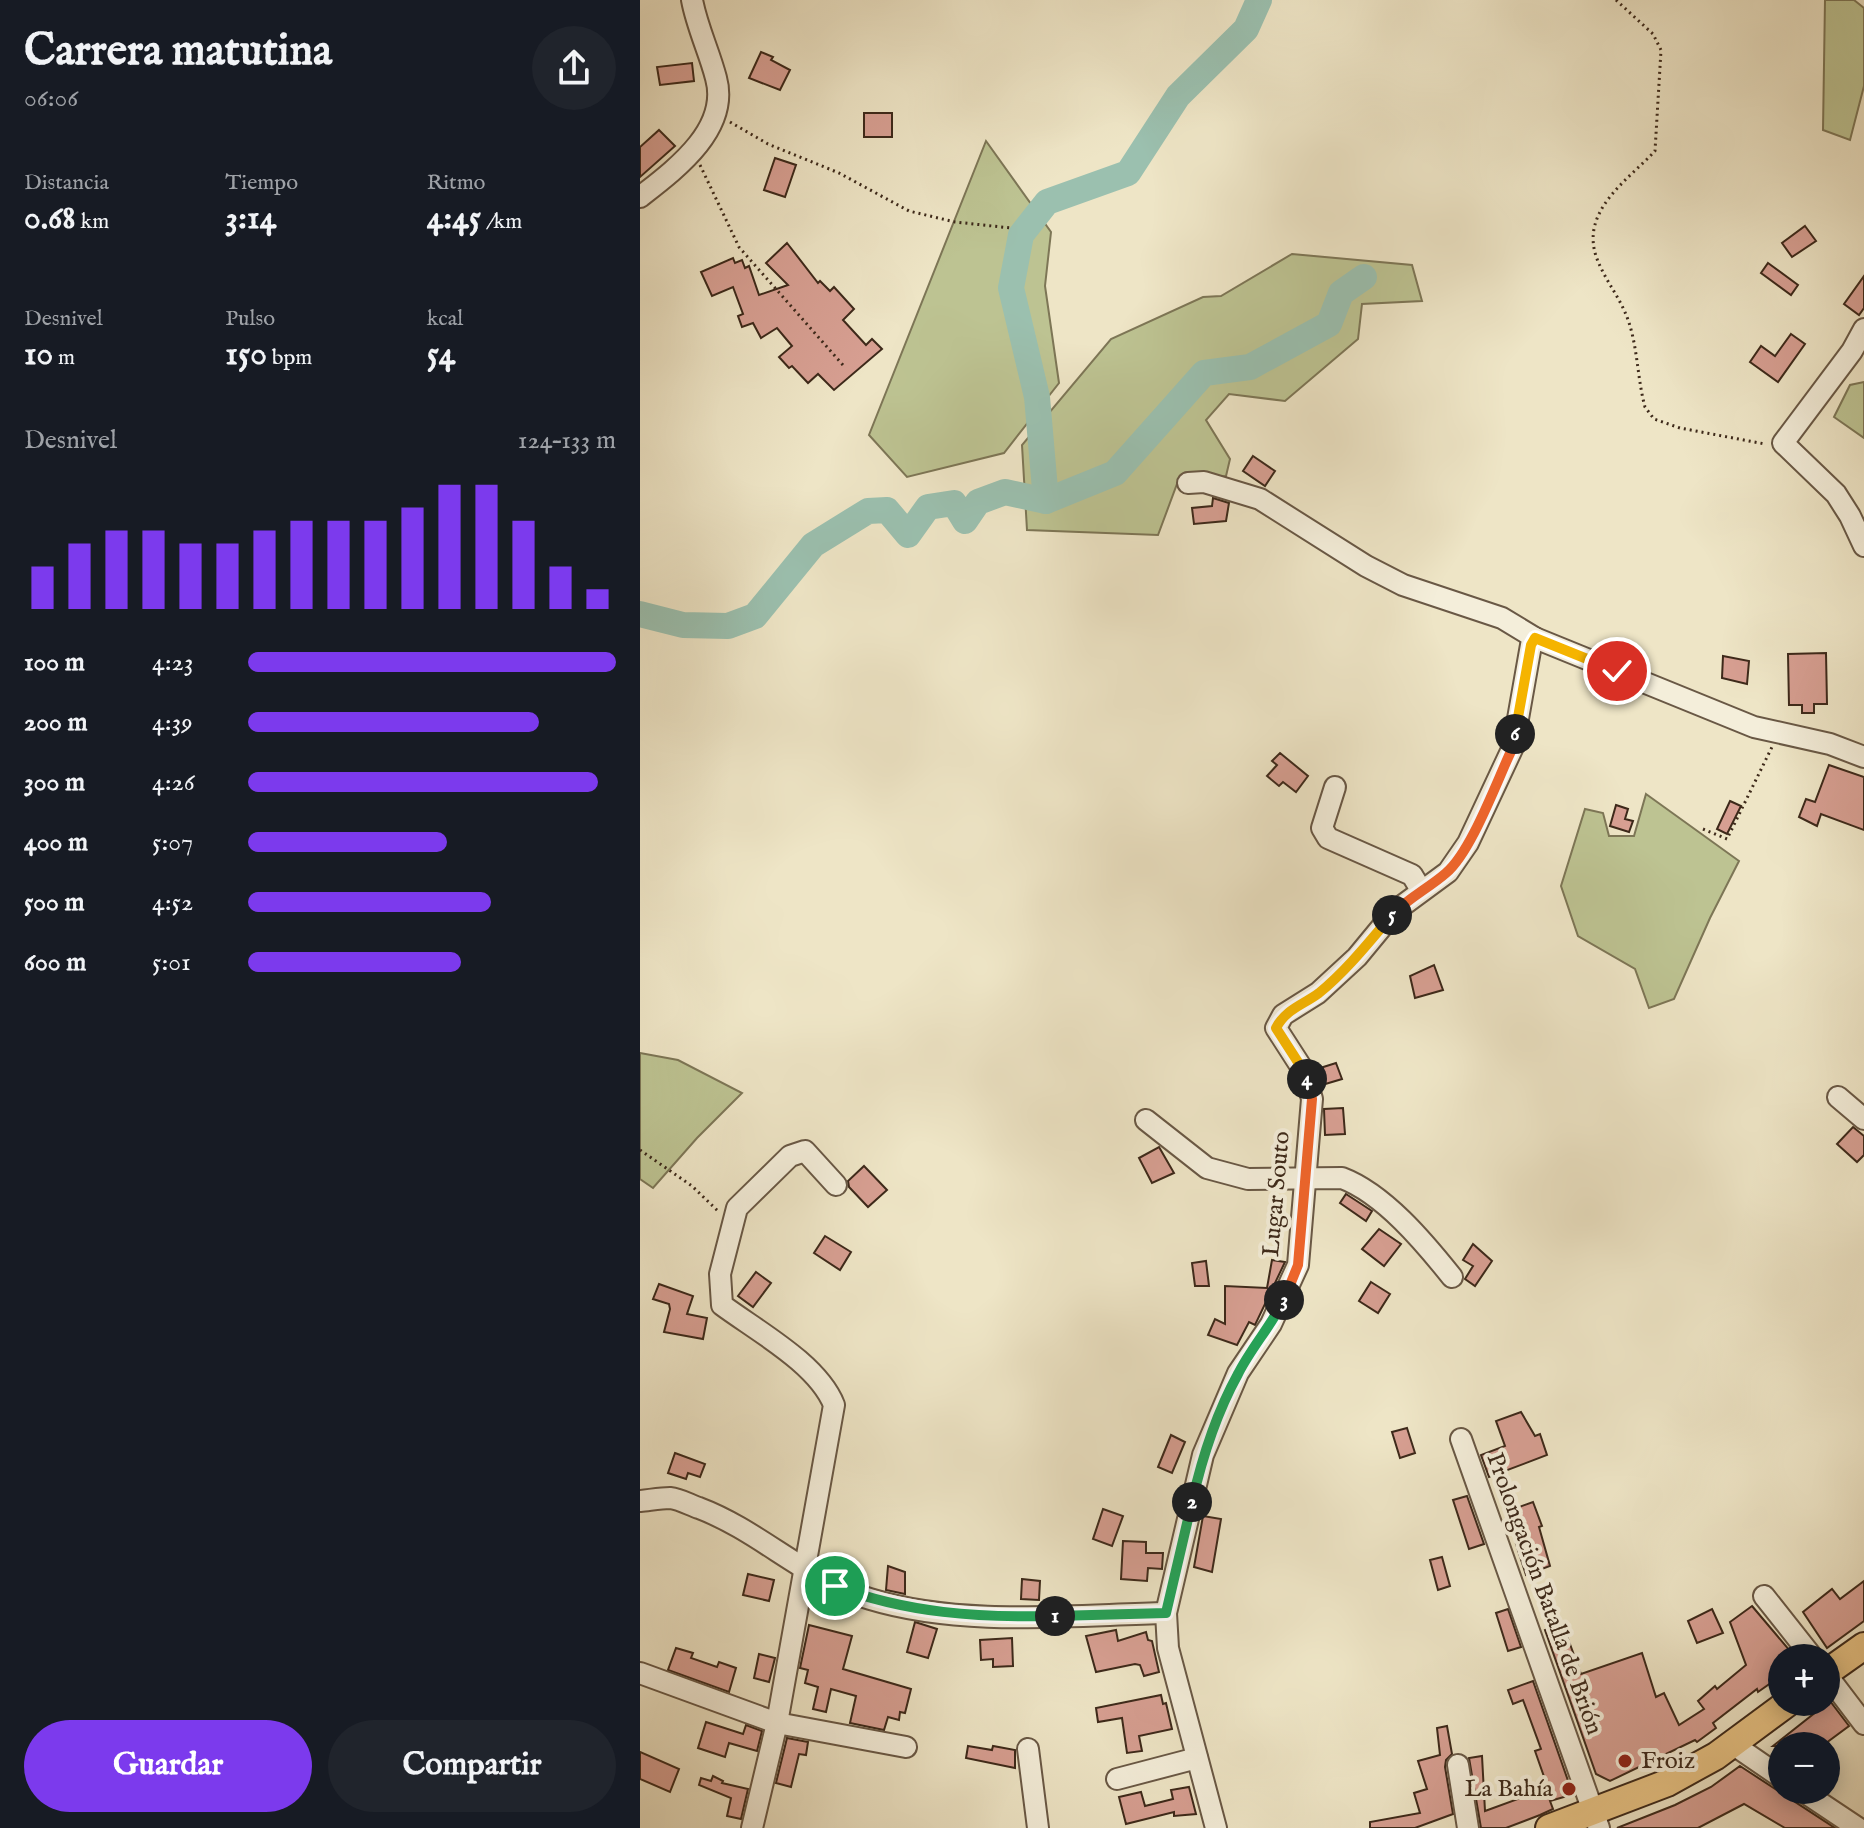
<!DOCTYPE html>
<html lang="es">
<meta charset="utf-8">
<style>
body{margin:0;font-family:"IM FELL English",serif;background:#20242c;color:#f1f3f6;height:100vh;display:flex;flex-direction:column;font-size:30px;white-space:nowrap}
*{box-sizing:border-box;margin:0}
p{font-size:26px;color:#9ea1a6}
.icon{flex:none;width:44px;height:44px;fill:none;stroke:currentColor;stroke-width:2;stroke-linecap:round;stroke-linejoin:round}
.map{position:relative;flex:1;overflow:hidden}
.side{display:flex;flex-direction:column;background:#171b24;width:640px}
.side>*{flex:none}
.controls{position:absolute;left:1128px;top:1644px;display:grid;gap:16px}
.controls a{display:grid;place-items:center;width:72px;height:72px;border-radius:50%;background:#171b24;box-shadow:0 4px 20px #0003;font-size:40px}
.pin{position:absolute;display:grid;place-items:center;width:68px;height:68px;color:#fff;margin:-34px;border:4px solid #fff;border-radius:50%;box-shadow:0 2px 8px #0007}
.km{position:absolute;width:40px;height:40px;margin:-20px;border-radius:50%;background:#222;color:#fff;font-size:22px;line-height:40px;text-align:center}
.round{display:grid;place-items:center;flex:none;width:84px;height:84px;border-radius:42px;background:#20242c}
.headline{display:flex;align-items:center;justify-content:space-between;height:136px;padding:0 24px}
h1{font-size:44px;font-weight:700;line-height:60px}
.stats{display:grid;grid-template-columns:repeat(3,1fr);gap:12px;height:136px;padding:8px 24px}
.stats div{display:grid;align-content:center}
.stats b{font-size:34px;font-weight:700}
.stats small{font-size:22px;font-weight:400}
.stats p{font-size:22px}
.chart{height:224px;padding:16px 24px}
.chart p{display:flex;justify-content:space-between}
.chart svg{width:100%;height:144px;margin-top:8px;stroke:#7c3aed;stroke-width:6}
.button{display:flex;gap:16px;margin-top:auto;padding:16px 24px}
.button a{flex:1;height:92px;border-radius:48px;background:#7c3aed;color:#fff;font-size:32px;font-weight:700;line-height:92px;text-align:center}
.button a+a{background:#20242c;color:#f1f3f6}
ul{padding:0 24px;list-style:none;font-size:26px}
li{display:grid;grid-template-columns:128px 96px 1fr;align-items:center;height:60px}
li i{height:20px;border-radius:10px;background:#7c3aed}
main{display:flex;flex:1;min-height:0}
.map>svg:first-child{display:block}
.green{fill:#bdc392;stroke:#7d7656;stroke-width:2}
.lines{fill:none;stroke-linecap:round;stroke-linejoin:round}
.river{stroke:#9bc0af;stroke-width:26}
.building{fill:#d79f92;stroke:#3d291a;stroke-width:2}
.minor-casing{stroke:#695845;stroke-width:24}
.major-casing{stroke:#3d291a;stroke-width:30}
.path{stroke:#3d291a;stroke-width:3;stroke-dasharray:2 4;stroke-linecap:butt}
.minor{stroke:#f4eeda;stroke-width:20}
.major{stroke:#e7c283;stroke-width:26}
.split-1-casing{stroke:#fff;stroke-width:16}
.split-2-casing{stroke:#fff;stroke-width:16}
.split-3-casing{stroke:#fff;stroke-width:16}
.split-4-casing{stroke:#fff;stroke-width:16}
.split-5-casing{stroke:#fff;stroke-width:16}
.split-6-casing{stroke:#fff;stroke-width:16}
.split-7-casing{stroke:#fff;stroke-width:16}
.split-1{stroke:#22a559;stroke-width:10}
.split-2{stroke:#22a559;stroke-width:10}
.split-3{stroke:#22a559;stroke-width:10}
.split-4{stroke:#f0652b;stroke-width:10}
.split-5{stroke:#f5b400;stroke-width:10}
.split-6{stroke:#f0652b;stroke-width:10}
.split-7{stroke:#f5b400;stroke-width:10}
.poi-dot{fill:#8f2418;stroke:#f4eeda;stroke-width:3}
.labels{text-anchor:middle;dominant-baseline:central;stroke-width:8;stroke-linejoin:round;paint-order:stroke}
.street-label{font-size:24px;fill:#3d291a;stroke:#f4eeda}
.poi-label{font-size:24px;fill:#3d291a;stroke:#f4eeda;text-anchor:start}
</style>
<main>
<section class="side">
<div class="headline"><div><h1>Carrera matutina</h1><p>06:06</p></div><a class="round"><svg class="icon" aria-label="share" viewBox="0 0 24 24"><path d="M12 15V3M7 8l5-5 5 5M5 13v7h14v-7"/></svg></a></div>
<div class="stats">
<div><p>Distancia</p><b>0.68<small> km</small></b></div>
<div><p>Tiempo</p><b>3:14</b></div>
<div><p>Ritmo</p><b>4:45<small> /km</small></b></div>
</div>
<div class="stats">
<div><p>Desnivel</p><b>10<small> m</small></b></div>
<div><p>Pulso</p><b>150<small> bpm</small></b></div>
<div><p>kcal</p><b>54</b></div>
</div>
<div class="chart"><p><span>Desnivel</span>124–133 m</p>
<svg viewBox="0 0 160 44" preserveAspectRatio="none"><path d="M5 44V31M15 44V24M25 44V20M35 44V20M45 44V24M55 44V24M65 44V20M75 44V17M85 44V17M95 44V17M105 44V13M115 44V6M125 44V6M135 44V17M145 44V31M155 44V38"/></svg>
</div>
<ul>
<li><b>100 m</b>4:23<i style="width:100%"></i></li>
<li><b>200 m</b>4:39<i style="width:79%"></i></li>
<li><b>300 m</b>4:26<i style="width:95%"></i></li>
<li><b>400 m</b>5:07<i style="width:54%"></i></li>
<li><b>500 m</b>4:52<i style="width:66%"></i></li>
<li><b>600 m</b>5:01<i style="width:58%"></i></li>
</ul>
<div class="button"><a>Guardar</a><a>Compartir</a></div>
</section>
<div class="map">
<svg width="1224" height="1828" viewBox="0 0 1224 1828">
<rect width="100%" height="100%" fill="#eee5c6"/>
<filter id="stains"><feTurbulence type="fractalNoise" baseFrequency=".0025" numOctaves="4"/><feColorMatrix values="0 0 0 0 .2 0 0 0 0 .09 0 0 0 0 .02 0 0 0 .5 -.17"/></filter>
<radialGradient id="worn" r=".72"><stop offset=".6" stop-color="#630" stop-opacity="0"/><stop offset="1" stop-color="#630" stop-opacity=".3"/></radialGradient>
<g class="green">
<path d="M1185,0H1214L1224,8V86L1210,140L1183,130Z"/>
<path d="M346,141L411,232L405,286L419,383L364,453L267,477L229,435Z"/>
<path d="M652,254L772,265L782,301L722,304L718,339L645,401L589,394L566,420L590,459L586,476L537,484L518,535L387,530L382,445L471,339L563,297L581,296Z"/>
<path d="M1224,382V438L1194,417L1210,385Z"/>
<path d="M1006,794L1099,861L1070,918L1034,999L1009,1008L995,969L938,936L921,886L945,809L963,813L969,836H994Z"/>
<path d="M0,1053L38,1060L102,1093L57,1138L13,1188L0,1179Z"/>
</g>
<g class="lines">
<g class="river">
<path d="M406,501L397,397L371,288L381,235L407,202L488,173L538,96L606,29L619,0"/>
<path d="M0,614L43,625L88,626L115,616L173,545L228,511L247,510L268,535L288,507L314,503L325,521L338,502L365,492L406,501L475,473L564,373L610,367L689,324L701,293L724,277"/>
</g>
</g>
<g class="building">
<path d="M121,52L133,57L131,60L150,70L140,90L109,78Z"/>
<path d="M52,63L54,81L20,85L17,67Z"/>
<rect x="224" y="113" width="28" height="24"/>
<path d="M19,130L35,146L0,177V147Z"/>
<path d="M135,158L156,165L145,197L124,190Z"/>
<path d="M1165,226L1176,241L1152,257L1142,243Z"/>
<path d="M147,243L178,283L180,281L190,291L194,287L214,309L203,320L226,345L232,339L242,349L194,390L178,374L168,383L152,366L149,368L139,357L152,346L137,328L121,338L113,323L102,327L98,316L103,314L93,287L72,296L61,272L93,258L95,263L102,260L105,268L109,266L119,295L148,285L126,263Z"/>
<path d="M1128,263L1158,285L1151,295L1121,273Z"/>
<path d="M1224,276V308L1219,315L1204,304Z"/>
<path d="M1151,334L1165,344L1138,382L1110,362L1121,346L1135,356Z"/>
<path d="M613,456L635,471L625,486L603,471Z"/>
<path d="M573,498L589,503L586,521L554,524L552,508L572,506Z"/>
<path d="M1186,653L1187,704H1174V713H1162V705H1149L1148,654Z"/>
<path d="M1083,656L1109,661L1107,684L1082,678Z"/>
<path d="M640,753L668,776L656,792L643,782L639,786L627,776L637,765L632,761Z"/>
<path d="M1189,765L1224,777V830L1181,814L1177,826L1159,817L1166,799L1175,802Z"/>
<path d="M1090,801L1101,806L1087,834L1077,829Z"/>
<path d="M976,805L988,809L985,819L993,821L989,832L970,826Z"/>
<path d="M794,965L803,990L775,998L770,976Z"/>
<path d="M696,1063L702,1079L682,1085L677,1069Z"/>
<path d="M703,1108L705,1134L685,1135L684,1109Z"/>
<path d="M1213,1127L1224,1136V1155L1217,1162L1197,1144Z"/>
<path d="M519,1147L534,1173L512,1183L499,1158Z"/>
<path d="M224,1166L247,1190L228,1207L209,1187L208,1181Z"/>
<path d="M706,1194L732,1211L726,1221L700,1203Z"/>
<path d="M739,1229L761,1244L744,1266L722,1249Z"/>
<path d="M185,1236L211,1252L200,1270L174,1253Z"/>
<path d="M833,1244L852,1261L835,1286L825,1279L833,1266L823,1260Z"/>
<path d="M632,1260L645,1262L615,1325L609,1322L597,1345L568,1335L575,1319L585,1324V1286L627,1288Z"/>
<path d="M566,1261L569,1286H555L552,1263Z"/>
<path d="M116,1272L131,1283L113,1307L98,1296Z"/>
<path d="M731,1282L750,1294L738,1313L719,1301Z"/>
<path d="M19,1284L53,1296L47,1314L67,1318L63,1339L24,1332L30,1309L29,1304L13,1299Z"/>
<path d="M881,1412L895,1436L900,1434L907,1455L849,1477L841,1455L865,1446L856,1421Z"/>
<path d="M767,1428L775,1453L760,1458L752,1432Z"/>
<path d="M531,1435L545,1442L532,1473L518,1467Z"/>
<path d="M35,1453L65,1464L60,1477L48,1473L46,1479L28,1473Z"/>
<path d="M827,1496L844,1544L829,1549L813,1500Z"/>
<path d="M893,1502L902,1526L899,1527L910,1566L886,1575L876,1544L880,1542L868,1511Z"/>
<path d="M463,1509L483,1516L472,1546L453,1539Z"/>
<path d="M563,1516L581,1519L572,1572L554,1567Z"/>
<path d="M483,1541L506,1542V1553H523L522,1569L508,1568L507,1581L481,1579Z"/>
<path d="M802,1557L810,1586L798,1590L790,1560Z"/>
<path d="M248,1566L265,1572V1594L246,1590Z"/>
<path d="M108,1574L134,1580L129,1601L103,1595Z"/>
<path d="M382,1579L400,1581L399,1600L381,1599Z"/>
<path d="M1224,1581V1621L1187,1648L1163,1612L1192,1589L1200,1599Z"/>
<path d="M1112,1606L1156,1658H1142V1675L1118,1692L1117,1689L1073,1723L1076,1728L1057,1742L1055,1740L970,1781L956,1774L905,1630L917,1625L922,1638L927,1636L941,1674L1002,1653L1016,1697L1024,1693L1039,1725L1064,1709L1058,1701L1075,1686L1077,1689L1106,1665L1090,1622Z"/>
<path d="M868,1609L881,1647L868,1651L856,1613Z"/>
<path d="M1072,1609L1083,1633L1057,1643L1048,1621Z"/>
<path d="M275,1622L297,1629L288,1658L267,1652Z"/>
<path d="M169,1625L212,1636L203,1669L271,1689L265,1713L260,1712L259,1720L248,1717L244,1730L210,1723L216,1696L191,1689L186,1712L173,1709L178,1687L165,1683L168,1670L160,1668Z"/>
<path d="M476,1630L478,1641L506,1632L508,1640L512,1641L519,1672L504,1676L500,1665L495,1664L456,1672L446,1636Z"/>
<path d="M372,1638L373,1666L353,1667V1659L341,1660L340,1640Z"/>
<path d="M36,1648L53,1653L51,1658L77,1667L79,1662L96,1668L89,1692L28,1670Z"/>
<path d="M119,1654L135,1658L129,1682L114,1678Z"/>
<path d="M893,1681L932,1792L931,1795L910,1801L913,1809L900,1815L866,1828H841L829,1758L842,1756L845,1811L908,1788L895,1751L901,1749L883,1700L873,1704L868,1690Z"/>
<path d="M521,1695L523,1704L526,1703L532,1729L499,1736L502,1751L487,1753L482,1718L458,1722L456,1708Z"/>
<path d="M1190,1701L1209,1726L1182,1746H1133Z"/>
<path d="M66,1722L103,1734L106,1725L122,1731L117,1751L89,1743L85,1757L58,1748Z"/>
<path d="M807,1726L812,1754L806,1760L805,1767L813,1814L775,1828H730V1822L780,1813L774,1793L787,1789L778,1761L800,1755L797,1728Z"/>
<path d="M147,1738L168,1742L166,1755L159,1754L151,1787L136,1783Z"/>
<path d="M328,1746L352,1750L353,1746L375,1750V1768L326,1758Z"/>
<path d="M0,1752L39,1769L30,1792L0,1779Z"/>
<path d="M1100,1766L1195,1828H1145L1104,1804L1058,1828H977L1035,1805L1071,1787Z"/>
<path d="M73,1776L83,1781L82,1783L108,1789L101,1819L87,1816L91,1798L59,1785L61,1778L71,1781Z"/>
<path d="M549,1787L556,1814L534,1816V1812L486,1824L479,1797L501,1792L505,1806L533,1799L531,1790Z"/>
</g>
<g class="lines">
<g class="minor-casing">
<g id="minor">
<path d="M0,197C36,169 90,129 76,78C69,51 57,27 52,0"/>
<path d="M1224,329L1212,351L1143,443L1196,494L1210,516L1224,546"/>
<path d="M548,483L564,482L620,499L726,566L763,585L862,618L895,638L1114,727L1190,744L1224,757"/>
<path d="M695,787L682,828L688,838L772,875L781,890"/>
<path d="M1198,1097L1224,1119"/>
<path d="M506,1120L567,1168L608,1179L702,1178C744,1194 784,1242 812,1277"/>
<path d="M821,1439L959,1828"/>
<path d="M0,1501C10,1500 21,1498 30,1498C40,1499 50,1505 59,1508C120,1531 167,1581 230,1599C322,1627 431,1615 526,1613"/>
<path d="M1124,1596L1173,1658"/>
<path d="M0,1673L137,1723L266,1747"/>
<path d="M1186,1674L1224,1724"/>
<path d="M1094,1745L1142,1778"/>
<path d="M388,1749L398,1828"/>
<path d="M818,1765L828,1828"/>
<path d="M477,1779L557,1758"/>
<path d="M1161,1790L1218,1828"/>
<path d="M112,1828L137,1723L194,1405C178,1364 117,1331 82,1305L80,1274L97,1208L150,1156L165,1151L196,1185"/>
<path d="M576,1828L528,1648L526,1613L563,1455L598,1373L631,1324L658,1265L672,1099L665,1073L636,1028L643,1015L678,993L717,957L755,911L808,872L828,843L873,747L891,645L895,638"/>
</g>
</g>
<g class="major-casing">
<g id="major">
<path d="M1186,1673L1224,1646"/>
<path d="M909,1828L1027,1783L1076,1756L1149,1702"/>
</g>
</g>
<g class="path">
<path d="M976,0L1013,34L1021,50L1015,151C988,180 941,210 956,256C963,277 979,296 987,317C998,346 997,378 1005,407L1014,419L1040,428L1125,444"/>
<path d="M90,122L128,144L199,173L269,211L315,222L371,228"/>
<path d="M60,165L99,247L203,365"/>
<path d="M1063,829L1087,839L1132,747"/>
<path d="M0,1150L52,1186L79,1212"/>
</g>
<use href="#minor" class="minor"/>
<use href="#major" class="major"/>
</g>
<g class="lines">
<g class="split-1-casing">
<path id="split-1" d="M195,1586C266,1613 339,1618 415,1616"/>
</g>
<g class="split-2-casing">
<path id="split-2" d="M415,1616L526,1613L552,1502"/>
</g>
<g class="split-3-casing">
<path id="split-3" d="M552,1502C562,1458 576,1414 598,1374C611,1348 631,1326 644,1300"/>
</g>
<g class="split-4-casing">
<path id="split-4" d="M644,1300L658,1265L672,1099L667,1079"/>
</g>
<g class="split-5-casing">
<path id="split-5" d="M667,1079L665,1073L636,1028C646,1009 663,1005 679,993C707,970 729,942 752,915"/>
</g>
<g class="split-6-casing">
<path id="split-6" d="M752,915C768,898 789,888 806,873C832,851 857,780 873,747L875,734"/>
</g>
<g class="split-7-casing">
<path id="split-7" d="M875,734L891,645L895,638L977,671"/>
</g>
<use href="#split-1" class="split-1"/>
<use href="#split-2" class="split-2"/>
<use href="#split-3" class="split-3"/>
<use href="#split-4" class="split-4"/>
<use href="#split-5" class="split-5"/>
<use href="#split-6" class="split-6"/>
<use href="#split-7" class="split-7"/>
</g>
<g class="poi-dot">
<circle cx="985" cy="1761" r="8"/>
<circle cx="929" cy="1789" r="8"/>
</g>
<g class="labels">
<g class="street-label">
<text transform="translate(637 1194) rotate(-85)">Lugar Souto</text>
<text transform="translate(904 1594) rotate(70)">Prolongación Batalla de Brión</text>
</g>
<g class="poi-label">
<text x="1001" y="1761">Froiz</text>
<text x="913" y="1789" text-anchor="end">La Bahía</text>
</g>
</g>
<rect width="100%" height="100%" filter="url(#stains)"/>
<rect width="100%" height="100%" fill="url(#worn)"/>
</svg>
<div class="controls">
<a>+</a>
<a>−</a>
</div>
<div class="pin" style="left:195px;top:1586px;background:#1e9e55"><svg class="icon" aria-label="arrive" viewBox="0 0 24 24"><path d="M6 21V4h12l-3 4 3 4H6"/></svg></div>
<div class="pin" style="left:977px;top:671px;background:#d93025"><svg class="icon" aria-label="check" viewBox="0 0 24 24"><path d="M5 12l5 5 9-10"/></svg></div>
<b class="km" style="left:415px;top:1616px">1</b>
<b class="km" style="left:552px;top:1502px">2</b>
<b class="km" style="left:644px;top:1300px">3</b>
<b class="km" style="left:667px;top:1079px">4</b>
<b class="km" style="left:752px;top:915px">5</b>
<b class="km" style="left:875px;top:734px">6</b>
</div>
</main>
